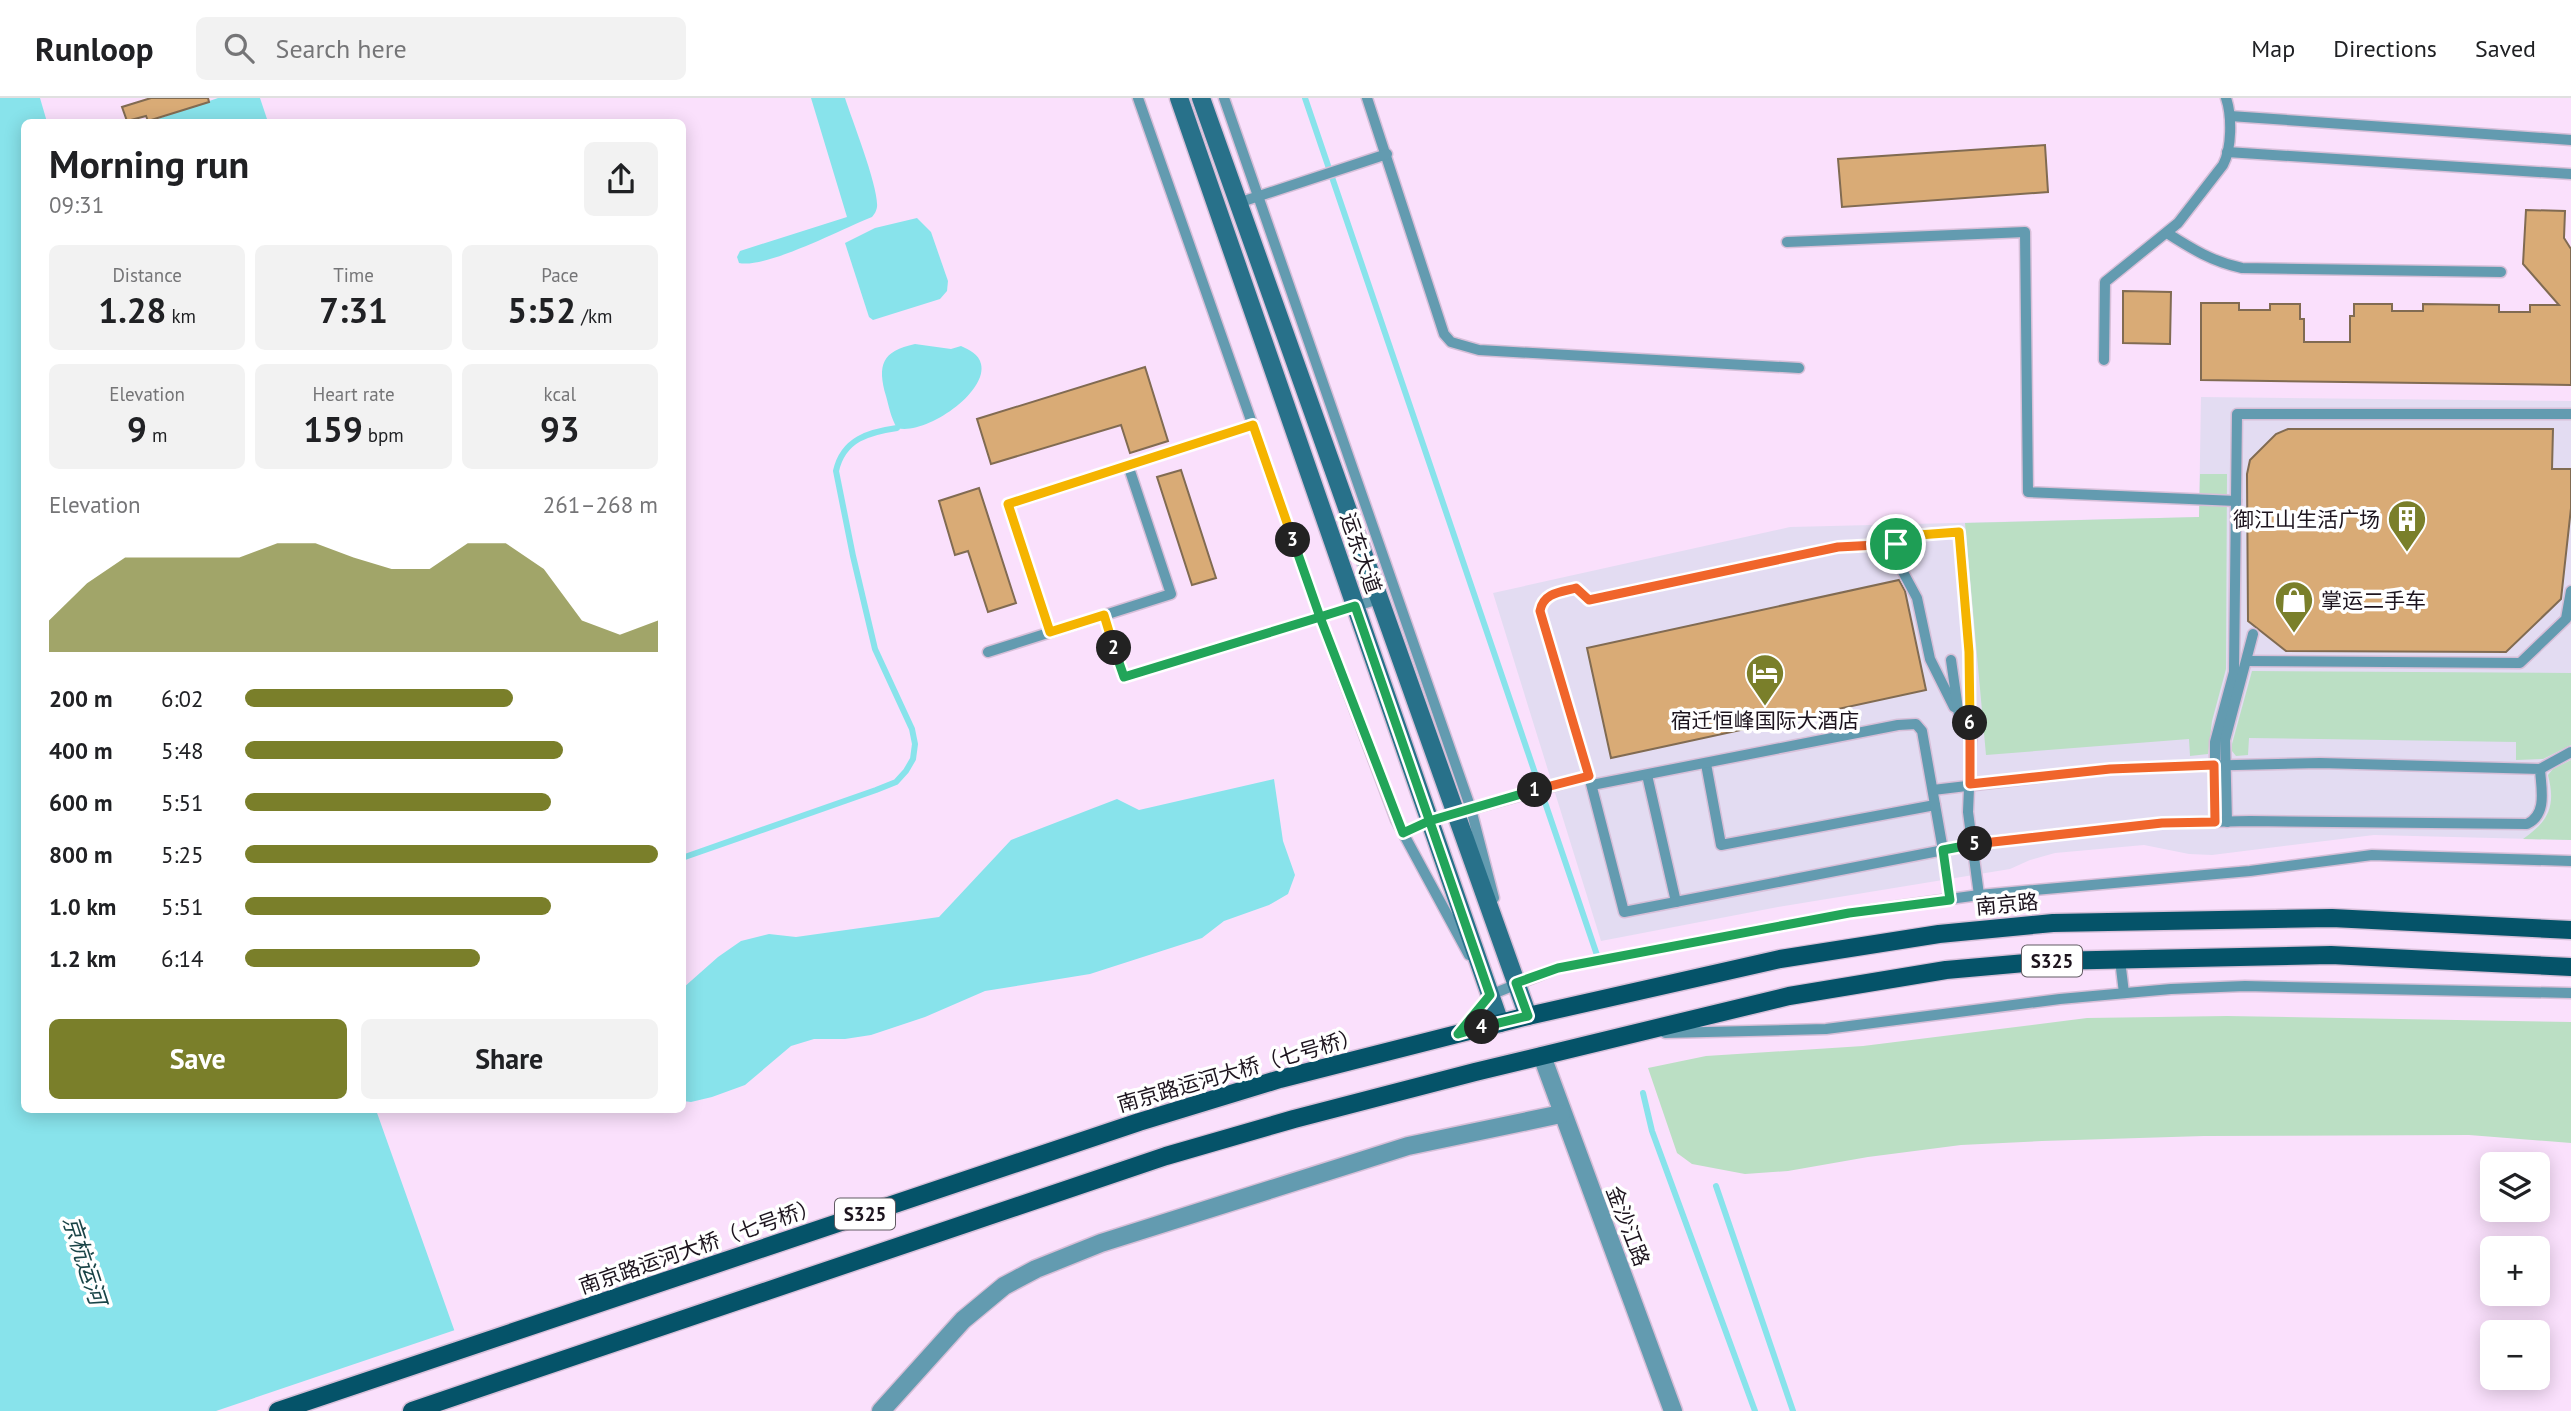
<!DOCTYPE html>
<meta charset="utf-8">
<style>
body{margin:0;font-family:"PT Sans","Noto Sans SC",sans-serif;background:#f2f2f2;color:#202124;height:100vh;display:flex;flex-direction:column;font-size:26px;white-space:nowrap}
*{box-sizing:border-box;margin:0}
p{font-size:23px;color:#757577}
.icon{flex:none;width:38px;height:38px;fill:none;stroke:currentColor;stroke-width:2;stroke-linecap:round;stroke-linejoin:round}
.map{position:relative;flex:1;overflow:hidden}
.details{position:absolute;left:21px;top:21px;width:665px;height:994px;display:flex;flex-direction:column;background:#fff;border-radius:10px;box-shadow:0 4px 18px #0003}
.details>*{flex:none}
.buttons{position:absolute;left:2480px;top:1054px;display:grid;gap:14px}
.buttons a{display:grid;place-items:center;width:70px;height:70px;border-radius:10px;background:#fff;box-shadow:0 4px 18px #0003;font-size:35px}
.pin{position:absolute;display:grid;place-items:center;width:60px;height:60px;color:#fff;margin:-30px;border:4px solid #fff;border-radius:50%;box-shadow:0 2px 7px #0007}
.km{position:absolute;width:35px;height:35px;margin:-18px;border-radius:50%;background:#222;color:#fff;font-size:19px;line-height:35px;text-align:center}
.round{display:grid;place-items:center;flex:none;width:74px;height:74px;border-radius:10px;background:#f2f2f2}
.overview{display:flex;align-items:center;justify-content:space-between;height:119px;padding:0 28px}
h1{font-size:38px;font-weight:800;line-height:52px}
.figures{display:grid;grid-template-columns:repeat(3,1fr);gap:10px;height:119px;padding:7px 28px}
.figures div{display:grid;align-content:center;border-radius:10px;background:#f2f2f2;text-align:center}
.figures b{font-size:35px;font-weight:800}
.figures small{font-size:19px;font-weight:400}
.figures p{font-size:19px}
.chart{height:196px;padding:14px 28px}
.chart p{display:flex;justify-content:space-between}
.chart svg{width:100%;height:126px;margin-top:7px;fill:#7a7f2a;opacity:.7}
.action{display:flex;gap:14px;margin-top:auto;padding:14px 28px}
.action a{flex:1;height:80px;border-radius:10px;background:#7a7f2a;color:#fff;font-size:28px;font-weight:800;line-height:80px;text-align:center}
.action a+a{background:#f2f2f2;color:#202124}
ul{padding:0 28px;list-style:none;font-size:23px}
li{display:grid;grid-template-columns:112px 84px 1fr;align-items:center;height:52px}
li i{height:18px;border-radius:9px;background:#7a7f2a}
header{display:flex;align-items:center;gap:42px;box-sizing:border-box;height:98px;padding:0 35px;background:#fff;border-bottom:2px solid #e0e0e0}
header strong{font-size:33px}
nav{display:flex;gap:38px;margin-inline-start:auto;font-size:24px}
.search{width:490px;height:63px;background:#f2f2f2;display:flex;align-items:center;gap:18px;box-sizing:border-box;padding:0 24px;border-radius:10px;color:#757577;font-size:26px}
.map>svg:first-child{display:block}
.commercial{fill:#e3dcf2}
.green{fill:#bbdfc4}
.water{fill:#88e3eb}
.pier{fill:#fae0fc}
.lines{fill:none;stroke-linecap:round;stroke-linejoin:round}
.stream{stroke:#88e3eb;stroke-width:6}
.building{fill:#d9ab76;stroke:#816b52;stroke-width:2}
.service-casing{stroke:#d7bfd8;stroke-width:13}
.minor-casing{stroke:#d7bfd8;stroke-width:21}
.secondary-casing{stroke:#d7bfd8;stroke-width:21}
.primary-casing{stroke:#d7bfd8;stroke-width:21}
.service{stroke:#639bb0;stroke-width:10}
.minor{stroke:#639bb0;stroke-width:18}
.secondary{stroke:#28718a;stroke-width:18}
.primary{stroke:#055369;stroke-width:18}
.split-1-casing{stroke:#fff;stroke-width:14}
.split-2-casing{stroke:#fff;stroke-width:14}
.split-3-casing{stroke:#fff;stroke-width:14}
.split-4-casing{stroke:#fff;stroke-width:14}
.split-5-casing{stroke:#fff;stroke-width:14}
.split-6-casing{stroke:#fff;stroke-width:14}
.split-7-casing{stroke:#fff;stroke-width:14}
.split-1{stroke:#f0652b;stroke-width:9}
.split-2{stroke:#22a559;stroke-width:9}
.split-3{stroke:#f5b400;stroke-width:9}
.split-4{stroke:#22a559;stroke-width:9}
.split-5{stroke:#22a559;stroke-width:9}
.split-6{stroke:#f0652b;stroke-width:9}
.split-7{stroke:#f5b400;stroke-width:9}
.labels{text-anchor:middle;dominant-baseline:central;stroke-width:7;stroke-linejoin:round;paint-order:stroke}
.shield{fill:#fff;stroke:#615a62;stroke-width:2}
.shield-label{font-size:19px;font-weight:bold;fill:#1d141e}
.poi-label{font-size:21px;fill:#1d141e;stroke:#fff;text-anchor:end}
.street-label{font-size:21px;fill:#1d141e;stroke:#fff}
.water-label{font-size:23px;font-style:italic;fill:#194447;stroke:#fff}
</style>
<header>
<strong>Runloop</strong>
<div class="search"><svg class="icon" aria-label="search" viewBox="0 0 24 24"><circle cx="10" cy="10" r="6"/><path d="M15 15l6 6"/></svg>Search here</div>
<nav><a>Map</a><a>Directions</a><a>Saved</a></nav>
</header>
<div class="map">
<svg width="2571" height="1313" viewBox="0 0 2571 1313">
<rect width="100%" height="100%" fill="#fae0fc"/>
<path class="commercial" d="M2201,299L2571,303V742L2374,737L2212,757L2189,756L2144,747L2055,755L2030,762L2010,771L1778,809L1601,843L1493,495L1790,429L2199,419Z"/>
<g class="green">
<path d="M2200,376H2227L2226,571L2212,623L2208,656L2190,658L2189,641L1986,657L1965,425L2199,419Z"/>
<path d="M2252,573L2571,575V647L2543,661L2516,662V644L2249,640L2248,657L2236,658L2232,653V646Z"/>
<path d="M2571,662V742L2523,741C2549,723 2556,708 2548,677L2553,671Z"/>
<path d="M2227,918L2571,924V1045L2469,1037L2204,1038L2042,1043L1961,1047L1868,1059L1788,1073L1745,1076L1692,1066L1677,1055L1648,970L1706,958L1863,948L2087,920Z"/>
</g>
<g class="water">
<path d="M0,0H40L47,24H24V1012H376L483,1313H0Z"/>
<path d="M218,0H260L268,24H149Z"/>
<path d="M811,0H845C852,22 879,90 877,109C876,114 875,115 872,119C844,130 766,171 739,165L737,159L740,153L847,119Z"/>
<path d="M917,120L931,134L948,183L947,193L940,201L873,222L869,219L845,145L875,130Z"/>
<path d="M915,246L951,251L961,248C969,252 979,256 981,266C988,295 924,338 897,330C891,320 889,309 886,298C877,267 882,253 915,246Z"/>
<path d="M1274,681L1283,743L1295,777L1288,796L1269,807L1224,823L1202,840L1090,876L985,893L925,919L871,937L845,941H814L791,948L745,987L712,999L691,1004L683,1003V890L718,859L741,843L769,836L796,839L939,819L1011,742L1117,701L1139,712Z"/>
</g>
<path class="pier" d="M458,1231L487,1313H216Z"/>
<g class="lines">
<g class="stream">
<path d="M1305,0L1598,860"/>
<path d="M682,760L876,692L896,684L906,673L913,661L915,646L912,631L875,551L853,458L836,373C843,341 869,334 897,330"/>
<path d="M1643,995L1652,1033L1755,1313"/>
<path d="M1716,1088L1793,1313"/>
</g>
</g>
<g class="building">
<path d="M151,0H208L209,4L148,23L146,18L127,23L122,9Z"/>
<path d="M2045,47L2048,94L1842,109L1838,61Z"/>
<path d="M2526,112L2565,113L2564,140L2571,151V287L2201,282V205H2239V212H2270V206H2300V221H2304V244H2350V218H2354V206H2392V213H2423V206L2499,207V214H2530V207H2559L2523,166Z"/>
<path d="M2123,193L2171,194L2170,246L2123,245Z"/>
<path d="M1145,269L1168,343L1130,355L1121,327L991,366L977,321Z"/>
<path d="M2288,331H2553L2552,371H2571V410L2561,501L2506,554L2286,553L2248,523L2247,376L2250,362L2276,336Z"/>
<path d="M1181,372L1216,480L1192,487L1157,379Z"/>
<path d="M979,390L1016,505L988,514L968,453L955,457L939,403Z"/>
<path d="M1899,482L1905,493L1926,592L1611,660L1587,550Z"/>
</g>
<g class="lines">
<g class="service-casing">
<g id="service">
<path d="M1138,0L1320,519L1396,722L1469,857"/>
<path d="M1224,0L1471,711L1494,800"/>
<path d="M1367,0L1444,236L1451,244L1479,252L1799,270"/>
<path d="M2230,18L2571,42"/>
<path d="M2227,54L2571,76"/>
<path d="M1238,105L1387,56"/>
<path d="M2167,135C2192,151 2213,164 2242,170L2501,174"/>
<path d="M1787,144L2025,134L2028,394L2236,403"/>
<path d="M2104,262L2105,184L2178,125L2223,67C2232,50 2232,18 2226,0"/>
<path d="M1896,446L1903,474L1917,500L1930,561L1954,609"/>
<path d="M1104,517L1124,579L1379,501"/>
<path d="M1050,534L1008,406L1253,327"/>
<path d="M988,554L1171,496L1128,367"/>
<path d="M1951,562L1959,618L1971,642L1968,714L1979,797"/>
<path d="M2248,563L2520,565L2566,521L2571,493"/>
<path d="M1706,666L1721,747L1935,707"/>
<path d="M2540,671L2571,654"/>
<path d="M1647,677L1676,804"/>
<path d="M1589,678L1540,513C1543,495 1560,494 1576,490L1589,502L1838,449L1896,446L1905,437L1959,434L1969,554L1971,642"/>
<path d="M1592,687L1898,627L1916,626L1922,633L1943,752L1950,802"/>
<path d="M2215,724V644L2234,574L2237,316H2571"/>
<path d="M2227,724L2225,642L2253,536"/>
<path d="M1403,735L1429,723L1589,678L1624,814L1980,745L2162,725L2250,723L2527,726C2548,716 2541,690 2540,671L2320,665L2154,669L2110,671L1933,692"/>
<path d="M2120,862L2124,895"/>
<path d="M1461,932L1490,897L1558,870L1848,815L1979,797L2250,773L2372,757L2571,763"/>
<path d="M1665,935L1826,931L2060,901L2171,891L2245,888L2571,895"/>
</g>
</g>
<g class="minor-casing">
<g id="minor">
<path d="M1542,958L1673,1313"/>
<path d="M881,1313L963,1222L1004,1188L1036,1171L1101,1145L1408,1048L1561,1016"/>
</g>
</g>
<g class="secondary-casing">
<g id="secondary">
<path d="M1179,0L1500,925"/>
<path d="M1201,0L1528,918"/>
</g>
</g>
<g class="primary-casing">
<g id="primary">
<path d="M278,1313L1139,1024L1280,981L1528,918L1780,861L1939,836L2053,825L2332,820L2571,832"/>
<path d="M412,1313L1166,1058L1294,1021L1475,974L1789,898L1946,872L2049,863L2331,857L2571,869"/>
</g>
</g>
<use href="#service" class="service"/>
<use href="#minor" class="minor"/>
<use href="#secondary" class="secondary"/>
<use href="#primary" class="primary"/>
</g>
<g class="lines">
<g class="split-1-casing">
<path id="split-1" d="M1535,692L1589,678L1540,513C1543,495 1560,494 1576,490L1589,502L1838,449L1896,446"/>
</g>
<g class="split-2-casing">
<path id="split-2" d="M1114,550L1124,579L1320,519L1403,735L1429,723L1535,692"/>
</g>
<g class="split-3-casing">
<path id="split-3" d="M1114,550L1104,517L1050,534L1008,406L1253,327L1293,442"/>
</g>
<g class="split-4-casing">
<path id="split-4" d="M1293,442L1320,519L1355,508L1490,897L1458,936L1482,929"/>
</g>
<g class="split-5-casing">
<path id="split-5" d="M1482,929L1528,918L1516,885L1558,870L1849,815L1950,802L1943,752L1975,746"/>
</g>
<g class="split-6-casing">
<path id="split-6" d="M1970,625V686L2110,671L2214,667L2215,724L2162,725L1975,746"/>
</g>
<g class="split-7-casing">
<path id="split-7" d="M1896,446L1905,438L1959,434L1969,554L1970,625"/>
</g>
<use href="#split-1" class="split-1"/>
<use href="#split-2" class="split-2"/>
<use href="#split-3" class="split-3"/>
<use href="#split-4" class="split-4"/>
<use href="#split-5" class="split-5"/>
<use href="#split-6" class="split-6"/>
<use href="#split-7" class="split-7"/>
</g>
<defs>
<g id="building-pin" transform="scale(2.0125)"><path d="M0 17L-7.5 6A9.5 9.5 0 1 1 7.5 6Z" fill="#7a7f2a" stroke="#fff"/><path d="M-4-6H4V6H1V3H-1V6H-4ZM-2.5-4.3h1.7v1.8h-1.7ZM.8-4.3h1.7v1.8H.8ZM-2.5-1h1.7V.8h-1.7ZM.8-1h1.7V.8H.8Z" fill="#fff"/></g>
<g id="shop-pin" transform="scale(2.0125)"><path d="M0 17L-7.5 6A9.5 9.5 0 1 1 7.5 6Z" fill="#7a7f2a" stroke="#fff"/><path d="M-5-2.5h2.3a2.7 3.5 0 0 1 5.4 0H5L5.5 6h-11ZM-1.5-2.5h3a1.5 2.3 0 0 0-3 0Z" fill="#fff"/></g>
<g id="hotel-pin" transform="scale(2.0125)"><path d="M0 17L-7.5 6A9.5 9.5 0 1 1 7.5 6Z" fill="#7a7f2a" stroke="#fff"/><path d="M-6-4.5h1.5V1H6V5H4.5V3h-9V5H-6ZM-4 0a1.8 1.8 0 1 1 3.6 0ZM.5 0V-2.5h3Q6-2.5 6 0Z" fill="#fff"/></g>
</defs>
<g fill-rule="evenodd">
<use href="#building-pin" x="2407" y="421"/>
<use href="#shop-pin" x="2294" y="502"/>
<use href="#hotel-pin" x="1765" y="575"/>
</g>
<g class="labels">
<g class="shield">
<rect x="2022" y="847.5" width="60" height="31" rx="5"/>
<rect x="835" y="1100.5" width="60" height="31" rx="5"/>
</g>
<g class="shield-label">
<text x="2052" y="863">S325</text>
<text x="865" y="1116">S325</text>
</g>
<g class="poi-label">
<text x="2380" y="421">御江山生活广场</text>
<text x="2321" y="502" text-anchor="start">掌运二手车</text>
<text x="1765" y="622" text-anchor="middle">宿迁恒峰国际大酒店</text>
</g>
<g class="street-label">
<text transform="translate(1361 455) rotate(71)">运东大道</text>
<text transform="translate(2007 806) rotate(-5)">南京路</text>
<text transform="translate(1239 972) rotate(-16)">南京路运河大桥（七号桥）</text>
<text transform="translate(1628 1128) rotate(69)">金沙江路</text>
<text transform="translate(699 1148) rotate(-19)">南京路运河大桥（七号桥）</text>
</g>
<g class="water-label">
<text transform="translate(85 1162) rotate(72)">京杭运河</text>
</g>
</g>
</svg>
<div class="buttons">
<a><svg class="icon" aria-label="layers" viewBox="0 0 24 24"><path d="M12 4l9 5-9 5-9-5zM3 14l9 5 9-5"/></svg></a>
<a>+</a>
<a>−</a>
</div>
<div class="pin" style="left:1896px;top:446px;background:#1e9e55"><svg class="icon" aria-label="arrive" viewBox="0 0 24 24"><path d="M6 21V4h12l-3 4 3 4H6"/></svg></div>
<b class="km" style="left:1535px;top:692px">1</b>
<b class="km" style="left:1114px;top:550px">2</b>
<b class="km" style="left:1293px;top:442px">3</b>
<b class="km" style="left:1482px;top:929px">4</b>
<b class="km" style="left:1975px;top:746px">5</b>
<b class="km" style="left:1970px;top:625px">6</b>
<section class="details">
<div class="overview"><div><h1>Morning run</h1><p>09:31</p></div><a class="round"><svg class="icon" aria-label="share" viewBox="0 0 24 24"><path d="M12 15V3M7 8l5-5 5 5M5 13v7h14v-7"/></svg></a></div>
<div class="figures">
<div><p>Distance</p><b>1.28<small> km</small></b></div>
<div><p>Time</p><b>7:31</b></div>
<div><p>Pace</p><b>5:52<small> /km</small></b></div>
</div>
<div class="figures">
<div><p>Elevation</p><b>9<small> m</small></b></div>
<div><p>Heart rate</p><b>159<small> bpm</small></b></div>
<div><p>kcal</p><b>93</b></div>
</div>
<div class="chart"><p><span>Elevation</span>261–268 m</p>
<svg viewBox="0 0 160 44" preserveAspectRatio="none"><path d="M0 44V33L10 20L20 11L30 11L40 11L50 11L60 6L70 6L80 11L90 15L100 15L110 6L120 6L130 15L140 33L150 38L160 33V44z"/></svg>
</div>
<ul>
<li><b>200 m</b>6:02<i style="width:65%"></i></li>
<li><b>400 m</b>5:48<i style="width:77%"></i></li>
<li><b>600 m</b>5:51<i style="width:74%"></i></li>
<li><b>800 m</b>5:25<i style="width:100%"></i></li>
<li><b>1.0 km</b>5:51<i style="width:74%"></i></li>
<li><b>1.2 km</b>6:14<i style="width:57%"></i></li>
</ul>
<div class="action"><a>Save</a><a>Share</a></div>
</section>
</div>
